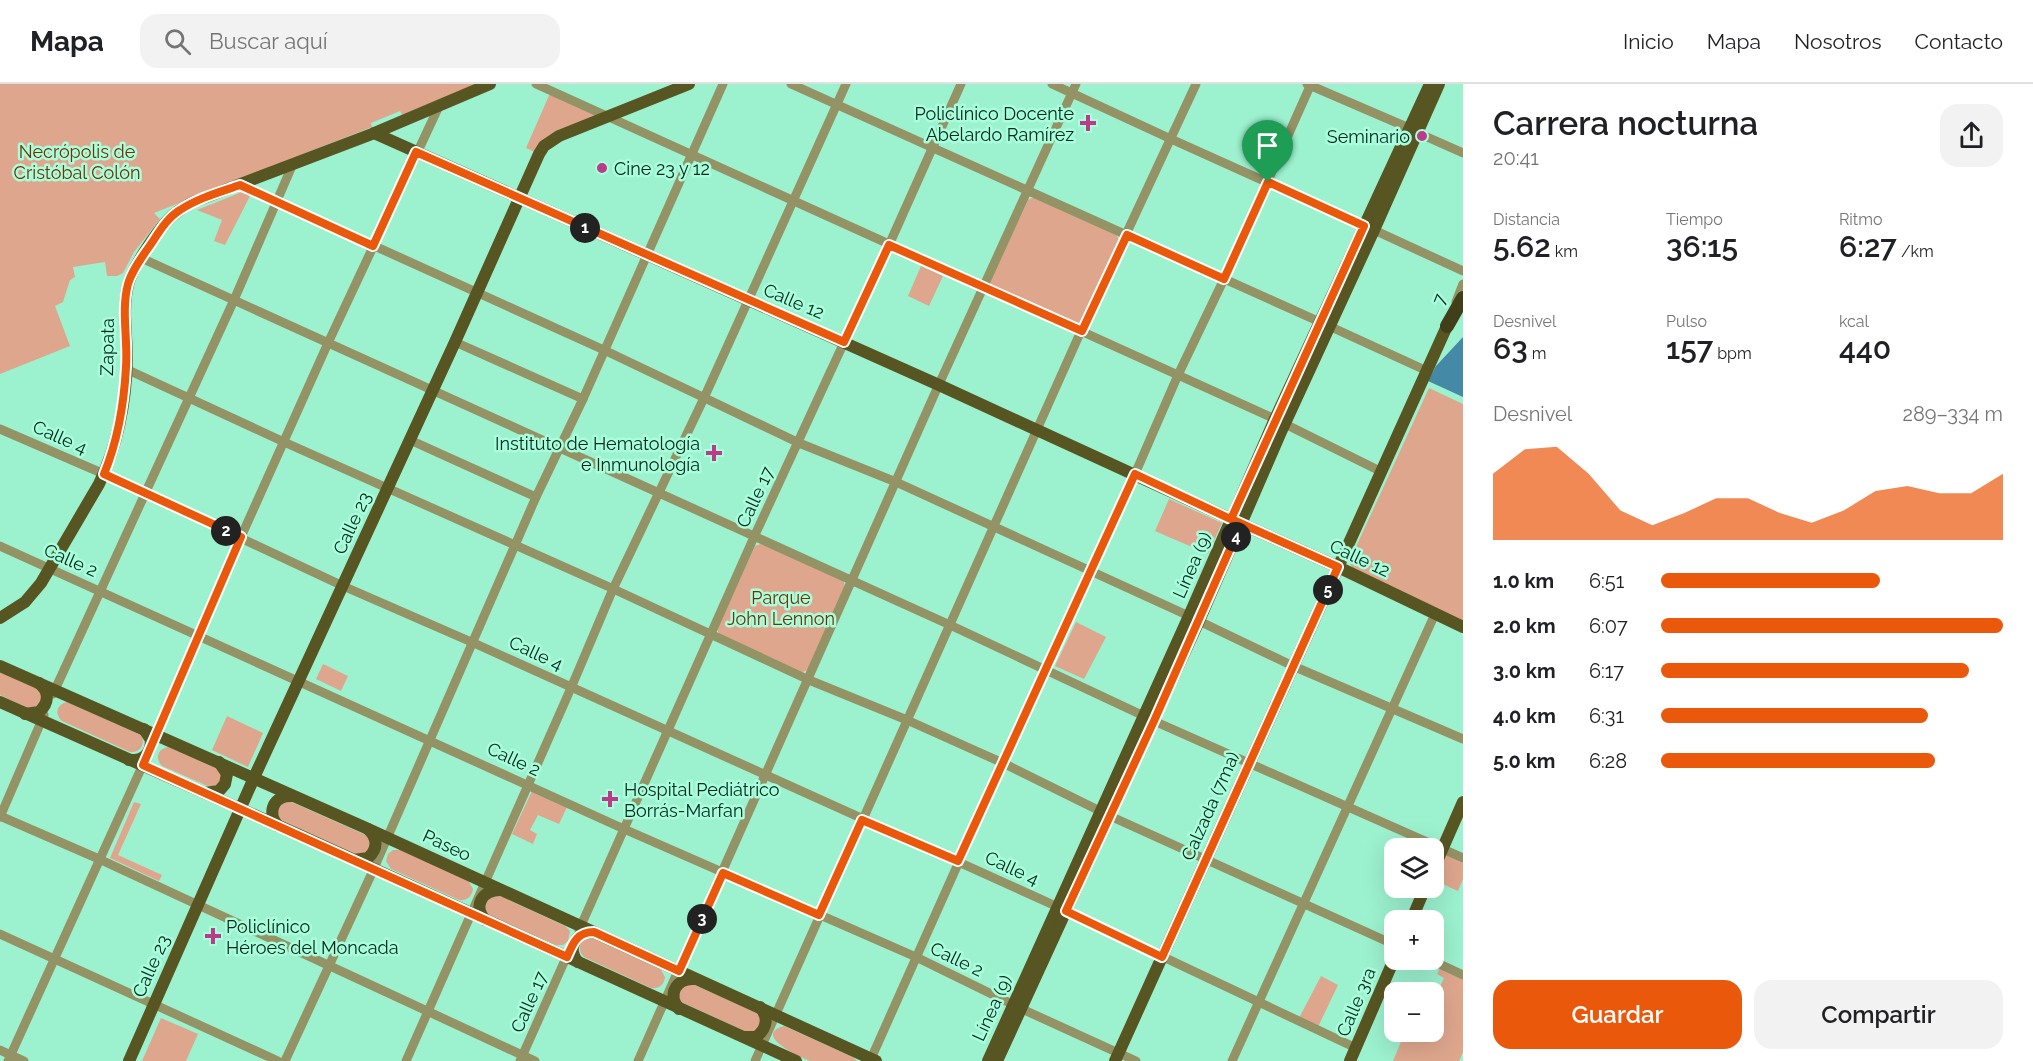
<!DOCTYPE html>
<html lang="es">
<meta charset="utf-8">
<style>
body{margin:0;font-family:Raleway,sans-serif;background:#f2f2f2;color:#202124;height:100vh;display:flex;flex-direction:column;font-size:22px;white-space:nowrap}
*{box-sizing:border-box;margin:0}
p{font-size:20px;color:#757577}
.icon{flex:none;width:33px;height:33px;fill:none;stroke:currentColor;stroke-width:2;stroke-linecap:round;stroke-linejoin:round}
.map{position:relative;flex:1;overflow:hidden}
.panel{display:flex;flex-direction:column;background:#fff;width:570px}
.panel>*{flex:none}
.buttons{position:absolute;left:1384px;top:754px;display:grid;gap:12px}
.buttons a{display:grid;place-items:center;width:60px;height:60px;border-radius:12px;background:#fff;box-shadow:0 6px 24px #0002;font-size:30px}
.pin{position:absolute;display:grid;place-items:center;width:51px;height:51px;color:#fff;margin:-62px -26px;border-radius:50% 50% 50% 0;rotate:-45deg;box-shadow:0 0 6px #0007}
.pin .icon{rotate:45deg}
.km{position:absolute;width:30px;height:30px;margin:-15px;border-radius:50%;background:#222;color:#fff;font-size:16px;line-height:30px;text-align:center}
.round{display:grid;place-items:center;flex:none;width:63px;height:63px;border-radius:18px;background:#f2f2f2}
.head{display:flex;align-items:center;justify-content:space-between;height:102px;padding:0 30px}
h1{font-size:33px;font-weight:600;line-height:45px}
.stats{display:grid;grid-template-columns:repeat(3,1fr);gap:9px;height:102px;padding:6px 30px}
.stats div{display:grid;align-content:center}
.stats b{font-size:30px;font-weight:600}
.stats small{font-size:16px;font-weight:400}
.stats p{font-size:16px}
.chart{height:168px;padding:12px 30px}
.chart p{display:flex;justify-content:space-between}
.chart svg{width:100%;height:108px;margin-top:6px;fill:#ea580c;opacity:.7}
.button{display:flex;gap:12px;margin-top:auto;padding:12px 30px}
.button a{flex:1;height:69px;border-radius:18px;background:#ea580c;color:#fff;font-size:24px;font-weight:600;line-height:69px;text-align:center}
.button a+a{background:#f2f2f2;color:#202124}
ul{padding:0 30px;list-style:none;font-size:20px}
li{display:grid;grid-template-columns:96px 72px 1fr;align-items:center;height:45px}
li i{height:15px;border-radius:8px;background:#ea580c}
header{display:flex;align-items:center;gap:36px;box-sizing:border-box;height:84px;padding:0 30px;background:#fff;border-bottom:2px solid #e0e0e0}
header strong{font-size:28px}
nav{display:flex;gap:33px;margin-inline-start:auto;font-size:21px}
.search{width:420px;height:54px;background:#f2f2f2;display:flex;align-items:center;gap:15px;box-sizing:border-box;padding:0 21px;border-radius:18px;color:#757577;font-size:22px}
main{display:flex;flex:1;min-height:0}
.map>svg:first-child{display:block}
.green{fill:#dea78d}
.water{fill:#4489a5}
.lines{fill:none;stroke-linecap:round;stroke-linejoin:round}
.minor{stroke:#949366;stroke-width:9}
.major{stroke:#575522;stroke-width:12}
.highway{stroke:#413f19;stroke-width:14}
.route-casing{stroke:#fff;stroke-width:12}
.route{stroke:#ea580c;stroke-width:8}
.poi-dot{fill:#ba3c89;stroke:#a9fedc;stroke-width:2}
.labels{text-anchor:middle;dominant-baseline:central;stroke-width:5;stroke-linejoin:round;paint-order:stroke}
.poi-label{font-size:18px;fill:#03281c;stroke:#a9fedc;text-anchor:end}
.park-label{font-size:18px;fill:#752f00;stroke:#a9fedc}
.street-label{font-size:18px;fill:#03281c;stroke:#a9fedc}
</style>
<header>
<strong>Mapa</strong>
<div class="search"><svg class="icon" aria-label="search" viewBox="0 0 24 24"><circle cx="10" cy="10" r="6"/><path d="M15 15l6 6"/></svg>Buscar aquí</div>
<nav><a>Inicio</a><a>Mapa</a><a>Nosotros</a><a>Contacto</a></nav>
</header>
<main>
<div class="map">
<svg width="1463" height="977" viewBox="0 0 1463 977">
<rect width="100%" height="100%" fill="#9cf1cf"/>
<g class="green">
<path d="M0,0H477L402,31L400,27L371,39L372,43L154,129L160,135L134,168L123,189L117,192H107L105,178L73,183L75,193L70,196L63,218L55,222L70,262L0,290Z"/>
<path d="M551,7L609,33L575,45L539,70L526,64Z"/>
<path d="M242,108L250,112L225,161L214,157L222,136L197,126Z"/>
<path d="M1032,114H1036L1116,150L1120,158L1081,240L1075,242L992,205L989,200L1028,116Z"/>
<path d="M921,182L943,192L929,222L908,212Z"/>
<path d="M1429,304L1463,320V537L1353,485L1349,478Z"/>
<path d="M1169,415L1222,439L1208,470L1155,447Z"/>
<path d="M763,459L843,496L845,502L808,586L800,589L720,552L717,545L755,462Z"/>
<path d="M1076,538L1106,553L1084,595L1055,582Z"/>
<path d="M323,580L348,592L341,607L316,595Z"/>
<path d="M0,587L40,605L42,620L30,625L0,611Z"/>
<path d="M67,618L141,651C146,660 140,669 130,668L62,637C54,630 57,620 67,618Z"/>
<path d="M227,632L263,649L248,683L212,666Z"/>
<path d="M168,663L222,686L219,702L210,703L162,682C155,675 157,665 168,663Z"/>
<path d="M532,707L567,723L559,740L538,731L530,746L537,750L533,760L512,750Z"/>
<path d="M289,717L368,752L372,765L359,772L280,736L276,724L277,721Z"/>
<path d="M134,718L141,720L118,771L162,791L159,797L110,774Z"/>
<path d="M393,766H400L468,796L473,805C472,813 466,817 459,816L391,785L386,777L388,770Z"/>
<path d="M1445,770L1463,777V795L1458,807L1434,796Z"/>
<path d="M498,811L565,842L570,847L568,857L563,861H556L489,831C485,827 484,820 486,816Z"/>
<path d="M593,854L660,884L665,893C664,901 659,905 651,904L584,873C578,867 579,862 583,856Z"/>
<path d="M1440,884L1463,895V968L1459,977H1393L1405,948H1434V916L1444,894L1437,890Z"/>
<path d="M1321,892L1338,901L1317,945L1298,936Z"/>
<path d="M690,899L758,929L760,932L761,945L749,949L681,918L677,906Z"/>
<path d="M161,934L198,950L186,977H142Z"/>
<path d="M784,942L853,973L857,977C844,977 822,977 810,977C799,973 752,951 784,942Z"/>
</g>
<path class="water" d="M1463,253V313L1428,297L1436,282Z"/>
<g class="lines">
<g class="minor">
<path d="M536,0L1275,335"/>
<path d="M791,0L1320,238"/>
<path d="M1052,0L1171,55L1364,142"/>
<path d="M1307,0L1409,44"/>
<path d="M1418,49L1463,69"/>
<path d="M240,101L604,266L799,359L896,398L1189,532"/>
<path d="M1374,146L1463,187"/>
<path d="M141,174L950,541L1144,632"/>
<path d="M1456,218L1463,200"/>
<path d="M1329,242L1425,286"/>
<path d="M455,258L583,315"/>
<path d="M126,285L284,358L607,502L809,596L907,636L1003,679L1100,727"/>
<path d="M1285,340L1380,387"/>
<path d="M0,345L104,390L343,502L476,560L1058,823"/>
<path d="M410,356L536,413"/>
<path d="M0,462L624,745L916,873L1014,921"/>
<path d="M1199,537L1293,582L1463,655"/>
<path d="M53,610L234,216L292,82"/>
<path d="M1154,637L1463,774"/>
<path d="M155,655L241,453L328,259L440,20"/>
<path d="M0,732L99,775L535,977"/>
<path d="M1110,732L1395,861"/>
<path d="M0,733L44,631"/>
<path d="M1066,827L1356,964"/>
<path d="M579,846L754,453L889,161L961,0"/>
<path d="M0,850L278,977"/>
<path d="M1431,876L1463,891"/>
<path d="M1022,925L1136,977"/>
<path d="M0,966L24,977"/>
<path d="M8,977L145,676"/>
<path d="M285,977L371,791L536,413L583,315L723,0"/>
<path d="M406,977L571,604L613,505L704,314L846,0"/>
<path d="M520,977L569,867"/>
<path d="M638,977L935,309L1076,0"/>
<path d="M755,977L1081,247L1196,0"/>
<path d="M870,977L1045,585L1135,390L1178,291L1224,195L1311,0"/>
<path d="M1232,977L1435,530"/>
</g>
<g class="major">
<path d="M374,49L939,301L1222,431L1338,483L1463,543"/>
<path d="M0,534L25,518L41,499L99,400C117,362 126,318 127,275C127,251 122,225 128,201C132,184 159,144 172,132C179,126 187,121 196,117L372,50L490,0"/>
<path d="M0,582L366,744L876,977"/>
<path d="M0,618L297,750L796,977"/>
<path d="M25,630L39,628C49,619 50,608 39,599"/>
<path d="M129,676C143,677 151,670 151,656L144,645"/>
<path d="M205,709L219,707L225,700L227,690L219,678"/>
<path d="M278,742C266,728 274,711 292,712"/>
<path d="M354,776L368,774C378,765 378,754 368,745"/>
<path d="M1434,784L1463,718"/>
<path d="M485,836C473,822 482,806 500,806"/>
<path d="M1411,837L1425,804"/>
<path d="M578,878C566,864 576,848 594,848"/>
<path d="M679,925C667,911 676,894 694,895"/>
<path d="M745,953H756C767,945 769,933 760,923"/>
<path d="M129,977L257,687L455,258L539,70L544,62L559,52L689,0"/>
<path d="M988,977L1189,532L1275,335L1430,0"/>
<path d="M997,977L1199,537L1280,350L1374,146L1439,0"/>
<path d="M1115,977L1447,242"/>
<path d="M1350,977L1395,873"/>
</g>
<path class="highway" d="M1447,242L1463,214"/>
</g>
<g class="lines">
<g class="route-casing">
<path id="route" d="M1268,98L1224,195L1127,151L1082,247L889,161L844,258L416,68L373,162L240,101C220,108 198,114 180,126C167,134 159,148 151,160C142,173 132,186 128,200C121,226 128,256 126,283C124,320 118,356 104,390L241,453L143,681L567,873C573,859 577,848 594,848L679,887L723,789L819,831L862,736L958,777L1135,390L1241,440L1154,637L1066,827L1162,873L1338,483L1231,435L1364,142L1268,98"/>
</g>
<use href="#route" class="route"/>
</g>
<g class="poi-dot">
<path d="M1085 30h6v6h6v6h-6v6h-6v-6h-6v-6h6z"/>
<circle cx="1422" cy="52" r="6"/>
<circle cx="602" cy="84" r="6"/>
<path d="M711 360h6v6h6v6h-6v6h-6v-6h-6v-6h6z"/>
<path d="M607 706h6v6h6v6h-6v6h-6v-6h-6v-6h6z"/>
<path d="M210 843h6v6h6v6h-6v6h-6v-6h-6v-6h6z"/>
</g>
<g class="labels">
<g class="poi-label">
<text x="1074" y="29">Policlínico Docente<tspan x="1074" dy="21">Abelardo Ramírez</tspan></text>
<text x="1410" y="52">Seminario</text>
<text x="614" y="84" text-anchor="start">Cine 23 y 12</text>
<text x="700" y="359">Instituto de Hematología<tspan x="700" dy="21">e Inmunología</tspan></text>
<text x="624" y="705" text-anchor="start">Hospital Pediátrico<tspan x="624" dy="21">Borrás-Marfan</tspan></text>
<text x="226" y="842" text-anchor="start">Policlínico<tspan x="226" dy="21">Héroes del Moncada</tspan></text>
</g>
<g class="park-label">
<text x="77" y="67">Necrópolis de<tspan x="77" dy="21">Cristóbal Colón</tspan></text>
<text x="781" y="513">Parque<tspan x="781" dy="21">John Lennon</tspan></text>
</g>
<g class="street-label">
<text transform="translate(1439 215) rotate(-68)">7</text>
<text transform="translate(794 217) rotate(23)">Calle 12</text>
<text transform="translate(107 263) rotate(-89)">Zapata</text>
<text transform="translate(60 353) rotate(24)">Calle 4</text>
<text transform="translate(755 413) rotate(-65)">Calle 17</text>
<text transform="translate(352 439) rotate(-65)">Calle 23</text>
<text transform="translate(1360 474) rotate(25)">Calle 12</text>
<text transform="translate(71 476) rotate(24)">Calle 2</text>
<text transform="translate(1192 481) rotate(-66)">Línea (9)</text>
<text transform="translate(536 569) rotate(25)">Calle 4</text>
<text transform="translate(514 675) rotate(25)">Calle 2</text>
<text transform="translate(1210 722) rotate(-66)">Calzada (7ma)</text>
<text transform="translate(447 761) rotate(25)">Paseo</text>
<text transform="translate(1012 784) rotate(25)">Calle 4</text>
<text transform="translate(957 875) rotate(26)">Calle 2</text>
<text transform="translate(151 882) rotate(-66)">Calle 23</text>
<text transform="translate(529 918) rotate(-66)">Calle 17</text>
<text transform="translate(1356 918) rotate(-67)">Calle 3ra</text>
<text transform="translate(992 924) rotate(-65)">Línea (9)</text>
</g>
</g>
</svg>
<div class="buttons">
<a><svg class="icon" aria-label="layers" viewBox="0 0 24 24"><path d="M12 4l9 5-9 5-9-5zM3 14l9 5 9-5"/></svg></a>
<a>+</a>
<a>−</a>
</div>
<div class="pin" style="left:1268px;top:98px;background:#1e9e55"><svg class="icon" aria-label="arrive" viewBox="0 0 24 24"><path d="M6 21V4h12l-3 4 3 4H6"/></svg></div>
<b class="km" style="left:585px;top:144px">1</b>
<b class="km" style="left:226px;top:447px">2</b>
<b class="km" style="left:702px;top:835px">3</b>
<b class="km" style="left:1236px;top:453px">4</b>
<b class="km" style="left:1328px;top:506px">5</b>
</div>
<section class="panel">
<div class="head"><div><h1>Carrera nocturna</h1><p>20:41</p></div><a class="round"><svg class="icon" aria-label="share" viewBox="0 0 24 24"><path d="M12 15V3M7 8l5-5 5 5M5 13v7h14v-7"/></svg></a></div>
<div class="stats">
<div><p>Distancia</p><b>5.62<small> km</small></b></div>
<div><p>Tiempo</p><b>36:15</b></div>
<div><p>Ritmo</p><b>6:27<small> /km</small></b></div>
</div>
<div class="stats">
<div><p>Desnivel</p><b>63<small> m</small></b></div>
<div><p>Pulso</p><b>157<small> bpm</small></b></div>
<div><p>kcal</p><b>440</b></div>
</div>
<div class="chart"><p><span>Desnivel</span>289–334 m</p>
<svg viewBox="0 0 160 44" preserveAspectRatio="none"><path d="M0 44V17L10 7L20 6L30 17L40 32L50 38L60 33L70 27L80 27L90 33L100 37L110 32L120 24L130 22L140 25L150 25L160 17V44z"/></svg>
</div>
<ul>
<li><b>1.0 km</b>6:51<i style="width:64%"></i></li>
<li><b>2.0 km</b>6:07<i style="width:100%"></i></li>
<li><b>3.0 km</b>6:17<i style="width:90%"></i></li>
<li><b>4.0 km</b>6:31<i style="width:78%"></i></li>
<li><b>5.0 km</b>6:28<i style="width:80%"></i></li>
</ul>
<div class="button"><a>Guardar</a><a>Compartir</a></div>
</section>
</main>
